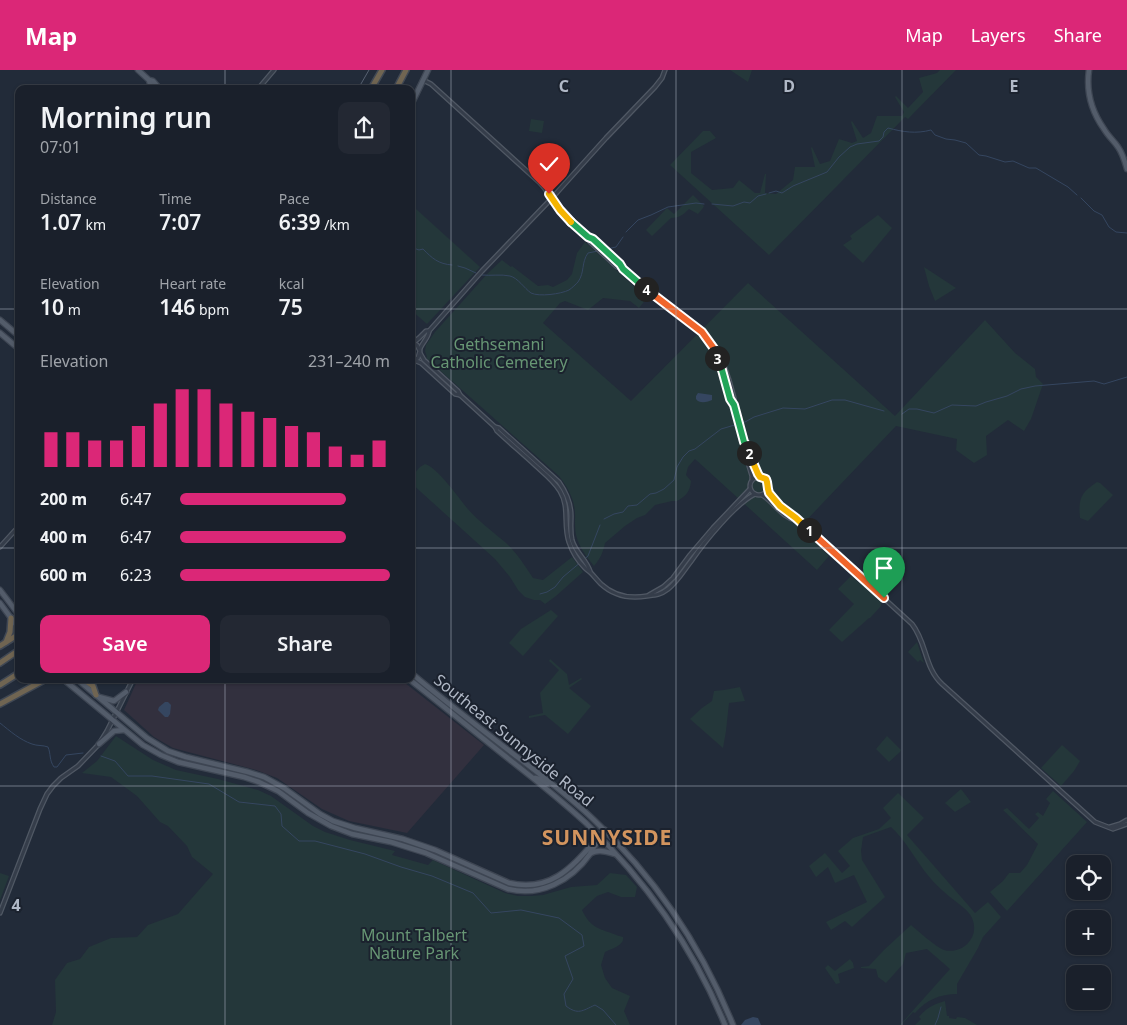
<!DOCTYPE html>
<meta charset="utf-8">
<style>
body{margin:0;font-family:"Noto Sans",sans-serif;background:#232833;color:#f1f3f6;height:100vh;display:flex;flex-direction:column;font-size:19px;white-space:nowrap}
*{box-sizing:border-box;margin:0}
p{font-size:16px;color:#9fa3a9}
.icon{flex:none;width:28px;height:28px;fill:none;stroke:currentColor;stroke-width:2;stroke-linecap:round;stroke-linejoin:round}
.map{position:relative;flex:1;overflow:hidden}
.sheet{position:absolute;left:15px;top:15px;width:400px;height:598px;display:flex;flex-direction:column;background:#1a202b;border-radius:10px;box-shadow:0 1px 4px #0004,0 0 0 1px #383e47}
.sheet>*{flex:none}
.buttons{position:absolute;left:1066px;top:785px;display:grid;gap:10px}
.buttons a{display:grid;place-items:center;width:45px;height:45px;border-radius:10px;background:#1a202b;box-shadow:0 1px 4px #0004,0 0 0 1px #383e47;font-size:25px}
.pin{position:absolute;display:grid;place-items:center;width:42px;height:42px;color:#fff;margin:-51px -21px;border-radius:50% 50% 50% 0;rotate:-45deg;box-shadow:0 0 5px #0007}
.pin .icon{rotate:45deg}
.km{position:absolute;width:25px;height:25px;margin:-12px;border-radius:50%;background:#222;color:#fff;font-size:14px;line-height:25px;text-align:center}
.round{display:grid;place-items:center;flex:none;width:52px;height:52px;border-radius:10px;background:#232833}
.headline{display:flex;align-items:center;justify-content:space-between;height:85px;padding:0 25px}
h1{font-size:28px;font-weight:600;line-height:38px}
.metrics{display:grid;grid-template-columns:repeat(3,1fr);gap:8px;height:85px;padding:5px 25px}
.metrics div{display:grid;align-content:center}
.metrics b{font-size:21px;font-weight:600}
.metrics small{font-size:14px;font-weight:400}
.metrics p{font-size:14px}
.chart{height:140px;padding:10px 25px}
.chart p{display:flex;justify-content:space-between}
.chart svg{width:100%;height:90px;margin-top:5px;stroke:#db2777;stroke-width:6}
.button{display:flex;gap:10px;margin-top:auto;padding:10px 25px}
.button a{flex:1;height:58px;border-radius:10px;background:#db2777;color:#fff;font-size:20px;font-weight:600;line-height:58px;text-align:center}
.button a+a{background:#232833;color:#f1f3f6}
ul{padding:0 25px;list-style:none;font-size:16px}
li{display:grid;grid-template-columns:80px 60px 1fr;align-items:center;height:38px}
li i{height:12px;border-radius:6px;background:#db2777}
header{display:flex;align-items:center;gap:30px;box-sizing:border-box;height:70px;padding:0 25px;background:#db2777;color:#fff}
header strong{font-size:24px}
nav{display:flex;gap:28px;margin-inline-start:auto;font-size:18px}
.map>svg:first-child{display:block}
.medical{fill:#32303e}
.green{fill:#24373a}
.water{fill:#354660}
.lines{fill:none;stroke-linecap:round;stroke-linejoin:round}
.stream{stroke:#354660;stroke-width:1}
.minor-casing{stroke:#505864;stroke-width:5.5}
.major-casing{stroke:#3e4653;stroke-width:7}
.highway-casing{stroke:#404854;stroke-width:8}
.minor{stroke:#353d4a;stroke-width:3}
.major{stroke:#535c6a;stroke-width:4.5}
.highway{stroke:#706552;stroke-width:5}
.tram{stroke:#576171;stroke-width:1}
.split-1-casing{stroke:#fff;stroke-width:10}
.split-2-casing{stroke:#fff;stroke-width:10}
.split-3-casing{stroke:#fff;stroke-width:10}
.split-4-casing{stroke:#fff;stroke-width:10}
.split-5-casing{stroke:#fff;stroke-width:10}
.split-6-casing{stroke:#fff;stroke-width:10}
.split-1{stroke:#f0652b;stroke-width:6}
.split-2{stroke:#f5b400;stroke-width:6}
.split-3{stroke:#22a559;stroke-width:6}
.split-4{stroke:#f0652b;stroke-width:6}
.split-5{stroke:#22a559;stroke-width:6}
.split-6{stroke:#f5b400;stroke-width:6}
.grid{fill:none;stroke:#b0b8c6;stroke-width:1;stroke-opacity:0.55}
.labels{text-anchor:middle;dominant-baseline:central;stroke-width:4;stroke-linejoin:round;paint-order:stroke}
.park-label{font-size:16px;fill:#679674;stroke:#1b222e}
.street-label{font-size:16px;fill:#b0b8c6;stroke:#1b222e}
.district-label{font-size:21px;font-weight:bold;letter-spacing:1px;fill:#d2945e;stroke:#1b222e}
.grid-label{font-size:16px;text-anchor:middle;font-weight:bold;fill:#b0b8c6;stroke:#1b222e;stroke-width:4;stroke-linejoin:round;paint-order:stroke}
</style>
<header>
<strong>Map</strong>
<nav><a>Map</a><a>Layers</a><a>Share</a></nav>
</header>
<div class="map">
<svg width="1127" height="955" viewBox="0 0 1127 955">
<rect width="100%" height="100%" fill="#222b39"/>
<path class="medical" d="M138,609H400L484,675L407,763L349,751L322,739L277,708L256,700L173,678L154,667L124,640Z"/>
<g class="green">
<path d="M730,0H752L748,12Z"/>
<path d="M940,0H956L908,49L905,47L769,185L670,95L703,61H710L716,68L691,82V103L712,120L733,118L739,110L755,123H760L765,104H766L765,123L776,124L793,110L795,97H815L811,78L812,77L820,94L830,91L839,69L852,73L857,71L851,52L852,51L863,68L871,63L877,46H902L904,42L895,27L896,26L908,38L923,22L919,8L937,3Z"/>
<path d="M531,49L544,51L542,63L529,61Z"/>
<path d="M693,125L704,136L703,138L698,144L689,139C683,145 679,148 671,148L652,166L646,160L667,138L674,144Z"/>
<path d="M416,139L480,197L427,254L411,240V144Z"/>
<path d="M878,145L892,158L863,193L843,175L852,169L850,166Z"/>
<path d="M585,172L647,228L639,238L630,231L603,228L588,240L565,231L560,233L543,253L631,331L748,213L895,346L985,250L1015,283L1035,299L1036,307L1043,314L1031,349L1024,361L1008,350L986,366L987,385L974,393L956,380L957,369L896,356L800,457L829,486L817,500L695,389L688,397L686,405L691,411C690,422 686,426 677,431H672L655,435L645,445L637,448L625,456L605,473C603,483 600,489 594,496C586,486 579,477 576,465C575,460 575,455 575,449C576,432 569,419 559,406L426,288L427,287L425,281L426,275L435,262L488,203L502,190L511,197L512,196L538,216L548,215L553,217L567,210L572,204L577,183Z"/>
<path d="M924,197L956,218L935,231L929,216Z"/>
<path d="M425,394C438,398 458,427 467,438C478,451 492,461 505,472C516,482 525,496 533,508L543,510L572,487L583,502L556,526L545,534L540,530H534L525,527L518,520L510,507L495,489L411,413V407L420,397Z"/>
<path d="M1097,412L1100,413L1113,425L1088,451L1080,448C1078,428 1081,423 1097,412Z"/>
<path d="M851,506L881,531V536L870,548H869L842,572L829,560L854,534L838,519Z"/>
<path d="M551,540L558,546L523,586L509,573L521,559Z"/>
<path d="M917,572L924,593L920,590L918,592L908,582Z"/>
<path d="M550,589L567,604L569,615L581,608L582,609L569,618L591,636L568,664L545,645L529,648V646L543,643L540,623L559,600L549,591Z"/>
<path d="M740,617L745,631L729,633L726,661L723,678L690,649L702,638L712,631L714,621L724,620Z"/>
<path d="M116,666L153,690L176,700L218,709L258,720L271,726L313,756L325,762L350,770L395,781L392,785L428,795L433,790L505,823L518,826H531L543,825L571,817L597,815L610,803L626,805L637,817L635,827H621L608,822L597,826L582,840C589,855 596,858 611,863C616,865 619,866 623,867C625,875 612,879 605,882L601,895L605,908L612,918L630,926L624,941L630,955H52L56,942L55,910L67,893L80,889L89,877L111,868L137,867L148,855L178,844L213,804L192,787L187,776L168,756L160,752L137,726L111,707L82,703L97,691Z"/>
<path d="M887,666L901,680L900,682L889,692L876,679Z"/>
<path d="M1062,675L1080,691L1074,701L1061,716L1041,698Z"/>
<path d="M961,719L971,732L955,742L945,733Z"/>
<path d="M1053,721L1087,752L1007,841L990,822L1003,811L1009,803H1020L1027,795L1038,774L1003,740L1007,738L1029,759L1039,748L1035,744L1038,742L1043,746L1050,733L1046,729Z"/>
<path d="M898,723L924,748L907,765L975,843L988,832L1001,847L983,867L978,878L957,914V924C940,924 926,930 915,943L913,942L901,955H900L950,899L927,879L906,883L903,894L886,913L878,907L876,899L861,898V897L869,896L884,880L911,855C918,861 936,877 944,880C954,883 966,878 971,869C975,863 975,855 972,848C968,839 957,833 950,827C940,819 928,807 921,796C911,782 904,769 891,757L863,767L861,781L862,790L885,827L852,857L845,851L831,860L826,852L867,832L854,805L835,813L828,797L816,807L809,796L825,783L842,803L850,796L838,781L853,768L879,759L891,748L883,738Z"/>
<path d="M0,803L9,806L0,830Z"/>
<path d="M850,889L853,893L854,898L838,904L840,913L836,914L825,898L828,895L835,901Z"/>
<path d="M945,931L947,946H949V948L956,949L957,947L965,948L977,955H915L921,949L919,947C926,938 934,934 945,931Z"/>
</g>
<g class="water">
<path d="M698,323L712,325V330C708,332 699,334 696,329V326Z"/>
<path d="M165,632H168L171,635L170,644L168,647H165L158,640L159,637Z"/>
<path d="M753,947L758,948L761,955H741L745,950Z"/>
</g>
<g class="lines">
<g class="stream">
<path d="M769,123L776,121L782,123L793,116L827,102L839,87L850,77L857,74L879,71L883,67L884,62L888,58C903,62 916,64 931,60L935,65L946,69L955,70L966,73L979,85L986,86L1005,92L1013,91L1029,98H1036L1068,117L1077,125"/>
<path d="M1081,128L1094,141L1102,145L1109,157L1116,162L1127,163"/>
<path d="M712,134L733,136L744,132L750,133L758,126L766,124"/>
<path d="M626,162L638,150L651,145L668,137L696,133L704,134"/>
<path d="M411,177L419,180L423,179C432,188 438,194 452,195"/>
<path d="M607,179L616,177L623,167"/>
<path d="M458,196L465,198L476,203"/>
<path d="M482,205C491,206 501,204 510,206C518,208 524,218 531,223C539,227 561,224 569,220C572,218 576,214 578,212C585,202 581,193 588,183L603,180"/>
<path d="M902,344L909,339H917L934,343L952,335L976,336L986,332L1007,326L1021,319L1035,316L1094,311L1104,314L1127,307"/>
<path d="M604,449L614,444L623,442L628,436L637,435L650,424L656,423L664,419L674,410L677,397L683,387L689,381L695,379L721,359L745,352L754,347L783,338L805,339L832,330H845L884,341"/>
<path d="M540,524L547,522L555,517L563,507L588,486L600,455"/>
<path d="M0,653C10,661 20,670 32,674C37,676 43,675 48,677C51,684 49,690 54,697H57L66,685L83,683"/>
<path d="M101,686L115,691L128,706H152L209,714L239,732L275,736L281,744L282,756L299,771H315L365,784L401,797L432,806L473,823L491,843L521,840L559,848L582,865L584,876L565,886L573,909L564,924L566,936C578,945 582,941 595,935L603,940L616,955"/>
<path d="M935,955L938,948L941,937"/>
</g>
<g class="minor-casing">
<g id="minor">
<path d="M423,10L431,14L540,113C548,121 552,130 559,139C567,150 578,158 588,167L593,169L620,194L623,199"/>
<path d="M258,19L274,0"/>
<path d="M588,167L590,172L617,197L623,199L655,228L697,258L720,284L729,310L734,328V335L744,372L743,376L752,406V409"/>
<path d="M411,272L417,275L420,281L418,288L411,291"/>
<path d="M414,272L419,268L426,261H429"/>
<path d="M420,279C422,273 429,267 429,261L482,201L552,128L606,68L655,17L662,8L665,0"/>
<path d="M715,281L730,329L733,334"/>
<path d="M420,283L424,290L458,321L460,325"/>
<path d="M414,290L421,293L455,324L460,325L495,357L499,358L559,412C566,422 571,433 571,446C571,454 570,461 572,470C575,482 586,489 590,501"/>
<path d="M495,357L497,361C510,373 523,384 536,396C545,404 554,411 560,421C570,437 563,455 569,472C572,481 578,491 585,498C587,500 589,501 591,503C594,506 597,510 601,514C614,526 630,529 647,526C656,525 660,525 668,519C678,511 684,500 692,490C705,471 735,434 755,424"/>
<path d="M744,372C752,382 752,396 760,406"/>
<circle cx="759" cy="416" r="9"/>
<path d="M768,419C774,432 784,440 796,448L912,554C927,573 924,597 942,614L1095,752L1113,759L1127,754"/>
<path d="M762,425C775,433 781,447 797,451"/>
<path d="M0,477L19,456"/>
<path d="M649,525L663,517L673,508L690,485L713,458L750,419"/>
<path d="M1110,757L1120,754L1127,750"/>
<path d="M0,843L40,739L47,724L53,716L61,708L78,696L99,674L107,661L133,609"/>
</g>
</g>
<g class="major-casing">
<g id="major">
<path d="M138,0L149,10L153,11L160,19"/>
<path d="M1089,0C1086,21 1092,42 1104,59C1108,66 1114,71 1118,77C1123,84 1125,92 1127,99"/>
<path d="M149,10L150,14L156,19"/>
<path d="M411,35L428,0"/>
<path d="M0,250L19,266"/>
<path d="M0,263L19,279"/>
<path d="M0,520L19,545"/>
<path d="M0,533L19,559"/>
<path d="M411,603C441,628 472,652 503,676C534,700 566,723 594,750C655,807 702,878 733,955"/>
<path d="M63,609L143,675L161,685L178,692L244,707L259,712L278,721L308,743L331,756L352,764L391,772L426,783L508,819C540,827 571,811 590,784C591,782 592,779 594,777C597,772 602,767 607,762"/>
<path d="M77,609L147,668L168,681L186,687L248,702L264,707L284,718L320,744L333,751L355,758L403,769L435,780L509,813C556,824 577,790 605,760"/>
<path d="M409,609C446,638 482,668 519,697C542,715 564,733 586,753C645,810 694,879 725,955"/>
<path d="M99,627L114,631L126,622"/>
<path d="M99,674L114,661L124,660"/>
<path d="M535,708L540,709L547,714L551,712"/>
<path d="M591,783C599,779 606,782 615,784"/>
</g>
</g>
<g class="highway-casing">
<g id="highway">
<path d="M371,19L382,0"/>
<path d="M396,19L406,0"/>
<path d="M6,572L10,562L11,548"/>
<path d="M0,576L19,564"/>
<path d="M0,593L19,580"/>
<path d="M83,609L93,616L96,625"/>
<path d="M0,615L19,603"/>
<path d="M0,634L46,609"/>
</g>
</g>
<use href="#minor" class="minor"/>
<use href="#major" class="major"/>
<use href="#highway" class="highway"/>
<path class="tram" d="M358,19L369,0"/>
</g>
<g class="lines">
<g class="split-1-casing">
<path id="split-1" d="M809,460L884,528"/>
</g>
<g class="split-2-casing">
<path id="split-2" d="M749,383L758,404L760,407L766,409L767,412L768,419L769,423L780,436L796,448L809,460"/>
</g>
<g class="split-3-casing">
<path id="split-3" d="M717,288L722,300L730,329L734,335L744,372L747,376L749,383"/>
</g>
<g class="split-4-casing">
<path id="split-4" d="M646,219L702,262L715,280L717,288"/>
</g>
<g class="split-5-casing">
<path id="split-5" d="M571,152L588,167L593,169L620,194L623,199L646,219"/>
</g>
<g class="split-6-casing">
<path id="split-6" d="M549,124L560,140L571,152"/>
</g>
<use href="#split-1" class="split-1"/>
<use href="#split-2" class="split-2"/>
<use href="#split-3" class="split-3"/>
<use href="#split-4" class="split-4"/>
<use href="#split-5" class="split-5"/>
<use href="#split-6" class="split-6"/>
</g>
<path class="grid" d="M225,0V19M451,0V955M676,0V955M902,0V955M0,239H19M411,239H1127M0,478H19M411,478H1127M225,609V955M0,716H1127"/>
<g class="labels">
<g class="park-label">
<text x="499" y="274">Gethsemani<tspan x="499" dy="18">Catholic Cemetery</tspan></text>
<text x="414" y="865">Mount Talbert<tspan x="414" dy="18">Nature Park</tspan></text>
</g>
<g class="street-label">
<text transform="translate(514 670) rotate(39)">Southeast Sunnyside Road</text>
</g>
<g class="district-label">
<text x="607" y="767">SUNNYSIDE</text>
</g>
</g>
<g class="grid-label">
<text x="564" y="22">C</text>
<text x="789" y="22">D</text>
<text x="1014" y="22">E</text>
<text x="16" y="841">4</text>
</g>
</svg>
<div class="buttons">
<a><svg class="icon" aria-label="locate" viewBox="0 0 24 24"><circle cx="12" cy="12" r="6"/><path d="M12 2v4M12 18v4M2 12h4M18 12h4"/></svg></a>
<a>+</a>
<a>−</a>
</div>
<div class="pin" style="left:884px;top:528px;background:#1e9e55"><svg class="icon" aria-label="arrive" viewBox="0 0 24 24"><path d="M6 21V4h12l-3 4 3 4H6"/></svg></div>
<div class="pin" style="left:549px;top:124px;background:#d93025"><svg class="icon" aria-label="check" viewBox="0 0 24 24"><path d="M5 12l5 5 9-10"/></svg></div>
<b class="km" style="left:809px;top:460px">1</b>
<b class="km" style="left:749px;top:383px">2</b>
<b class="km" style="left:717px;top:288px">3</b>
<b class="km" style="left:646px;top:219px">4</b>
<section class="sheet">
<div class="headline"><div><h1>Morning run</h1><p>07:01</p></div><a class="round"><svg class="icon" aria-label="share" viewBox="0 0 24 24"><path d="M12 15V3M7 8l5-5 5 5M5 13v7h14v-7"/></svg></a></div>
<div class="metrics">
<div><p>Distance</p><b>1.07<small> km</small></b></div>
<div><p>Time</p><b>7:07</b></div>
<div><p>Pace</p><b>6:39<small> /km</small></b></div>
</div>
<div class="metrics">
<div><p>Elevation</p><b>10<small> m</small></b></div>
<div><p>Heart rate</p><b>146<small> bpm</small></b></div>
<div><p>kcal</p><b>75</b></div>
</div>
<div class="chart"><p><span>Elevation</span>231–240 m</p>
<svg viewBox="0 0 160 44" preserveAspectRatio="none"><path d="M5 44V27M15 44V27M25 44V31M35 44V31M45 44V24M55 44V13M65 44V6M75 44V6M85 44V13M95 44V17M105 44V20M115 44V24M125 44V27M135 44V34M145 44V38M155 44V31"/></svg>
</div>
<ul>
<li><b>200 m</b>6:47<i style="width:79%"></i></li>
<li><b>400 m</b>6:47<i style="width:79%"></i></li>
<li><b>600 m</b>6:23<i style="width:100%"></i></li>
</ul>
<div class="button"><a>Save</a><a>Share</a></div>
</section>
</div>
